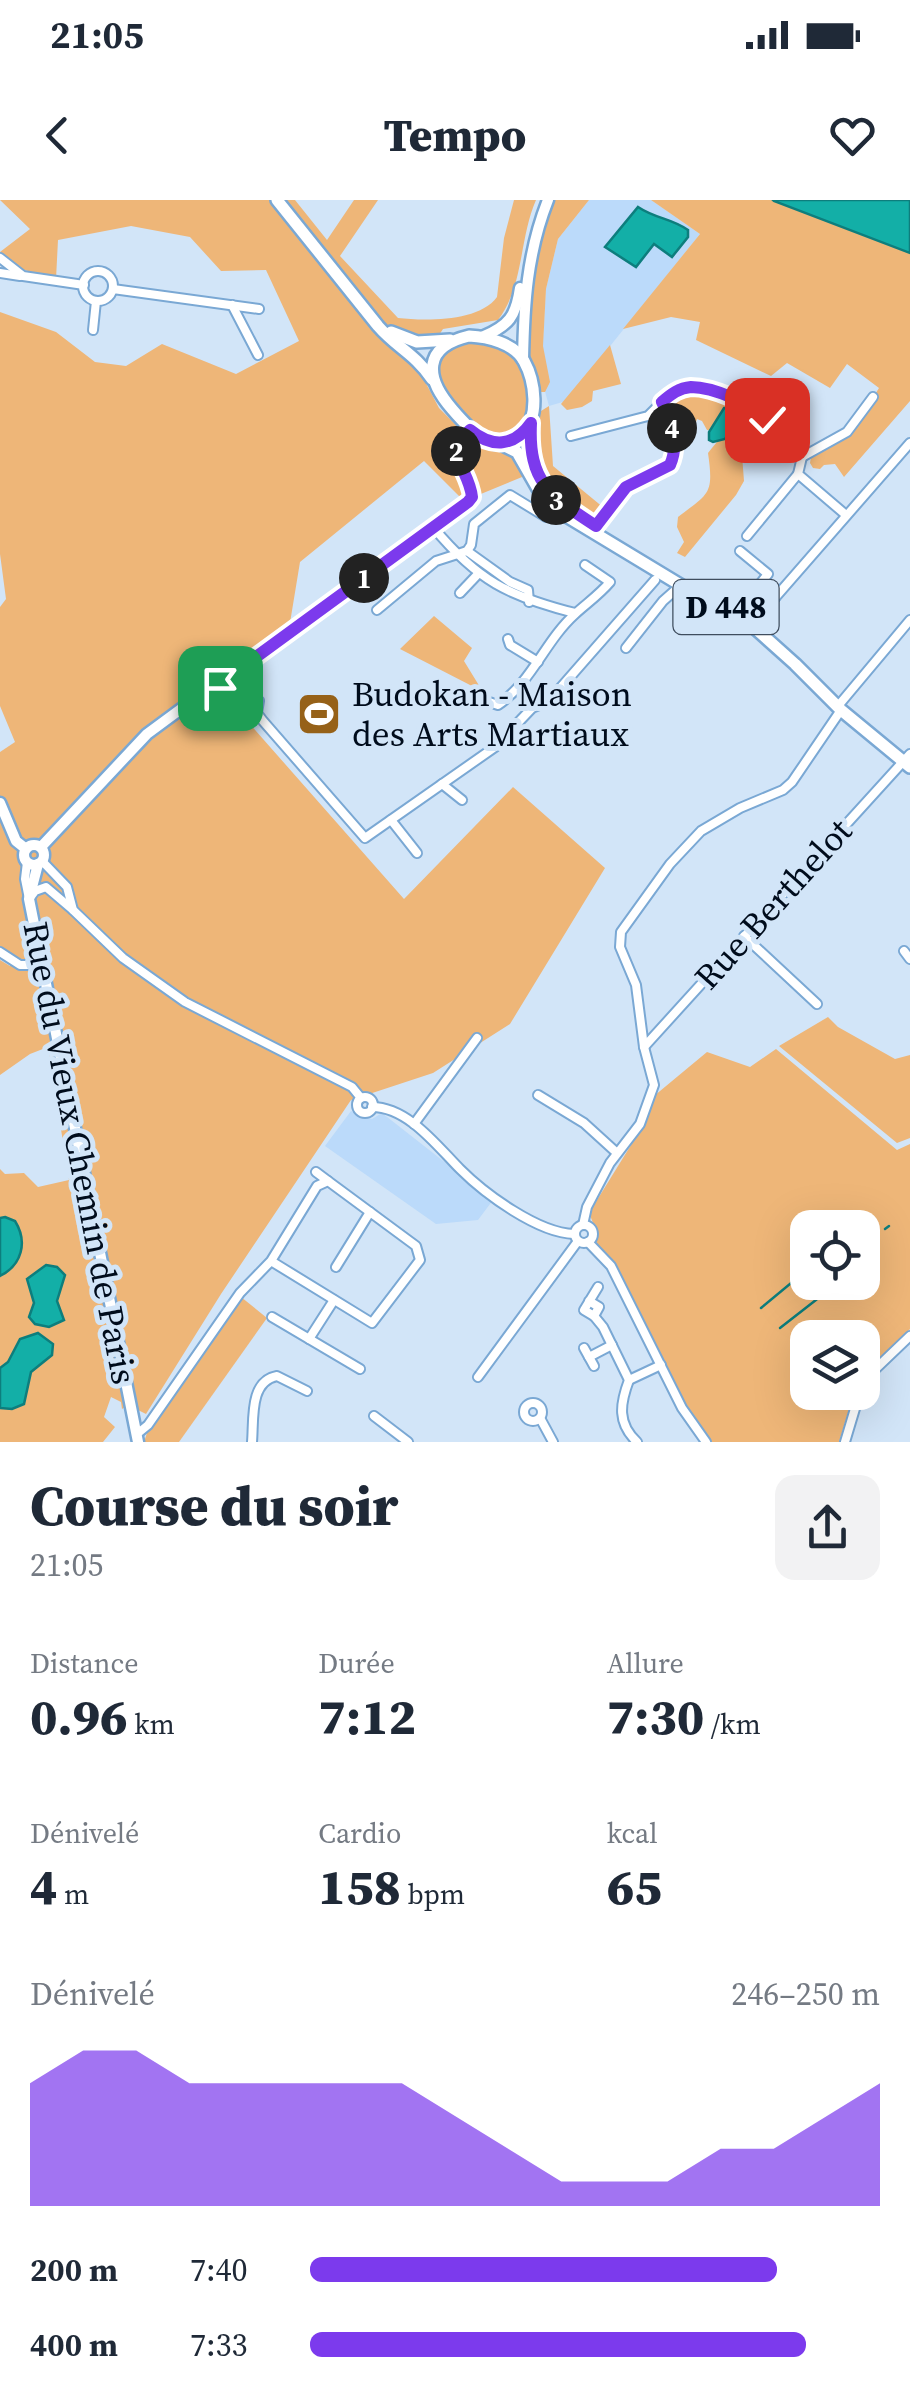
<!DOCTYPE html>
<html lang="fr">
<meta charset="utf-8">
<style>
body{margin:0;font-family:"Source Serif 4",serif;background:#f2f2f3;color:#1f2937;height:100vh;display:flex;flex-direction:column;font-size:38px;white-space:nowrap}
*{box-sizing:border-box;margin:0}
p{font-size:32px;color:#747a83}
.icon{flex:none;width:55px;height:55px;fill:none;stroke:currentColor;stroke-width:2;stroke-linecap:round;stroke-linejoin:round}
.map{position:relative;height:1242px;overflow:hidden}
.panel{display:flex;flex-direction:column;background:#fff;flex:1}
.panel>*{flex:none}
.buttons{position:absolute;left:790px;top:1010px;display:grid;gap:20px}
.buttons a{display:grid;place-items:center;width:90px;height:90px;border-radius:20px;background:#fff;box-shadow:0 10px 40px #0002;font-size:50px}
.pin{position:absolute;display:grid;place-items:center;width:85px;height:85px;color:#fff;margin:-42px;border-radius:20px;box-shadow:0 5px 15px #0006}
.km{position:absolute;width:50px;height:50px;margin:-25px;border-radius:50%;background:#222;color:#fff;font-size:28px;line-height:50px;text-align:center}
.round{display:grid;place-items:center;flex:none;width:105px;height:105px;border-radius:20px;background:#f2f2f3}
.summary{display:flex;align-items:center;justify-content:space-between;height:170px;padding:0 30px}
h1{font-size:55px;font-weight:800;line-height:75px}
.metrics{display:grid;grid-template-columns:repeat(3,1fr);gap:15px;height:170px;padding:10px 30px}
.metrics div{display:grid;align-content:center}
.metrics b{font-size:50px;font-weight:800}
.metrics small{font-size:28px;font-weight:400}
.metrics p{font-size:28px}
.chart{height:280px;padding:20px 30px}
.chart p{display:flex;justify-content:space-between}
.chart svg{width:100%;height:180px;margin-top:10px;fill:#7c3aed;opacity:.7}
ul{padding:0 30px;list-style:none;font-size:32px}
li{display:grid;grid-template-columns:160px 120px 1fr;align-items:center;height:75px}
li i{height:25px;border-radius:12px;background:#7c3aed}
.status{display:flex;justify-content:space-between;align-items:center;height:70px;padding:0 50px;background:#fff;direction:ltr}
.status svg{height:28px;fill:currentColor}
header{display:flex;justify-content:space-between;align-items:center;height:130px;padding:0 30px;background:#fff;font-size:45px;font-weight:800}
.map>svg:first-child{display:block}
.built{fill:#bbdafa}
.green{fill:#eeb678;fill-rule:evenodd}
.water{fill:#13afa7;stroke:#0d7e7d;stroke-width:2.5}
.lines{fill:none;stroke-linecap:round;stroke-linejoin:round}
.stream{stroke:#0d7e7d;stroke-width:2.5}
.street-casing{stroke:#7aa8d4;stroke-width:12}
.secondary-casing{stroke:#7aa8d4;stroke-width:15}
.primary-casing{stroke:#7aa8d4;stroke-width:16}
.street{stroke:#fff;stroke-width:8}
.secondary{stroke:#fff;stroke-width:10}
.primary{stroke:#fff;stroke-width:11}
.route-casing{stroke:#fff;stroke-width:20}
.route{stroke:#7c3aed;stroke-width:12}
.labels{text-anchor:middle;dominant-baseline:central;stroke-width:10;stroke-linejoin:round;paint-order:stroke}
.shield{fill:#d2e5f8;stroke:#3f4d5e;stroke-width:2.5}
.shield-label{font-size:32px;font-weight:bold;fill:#000c1c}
.poi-label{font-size:35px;fill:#000c1c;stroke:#d2e5f8;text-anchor:start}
.street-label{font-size:35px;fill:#000c1c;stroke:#d2e5f8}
</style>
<div class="status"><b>21:05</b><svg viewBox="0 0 49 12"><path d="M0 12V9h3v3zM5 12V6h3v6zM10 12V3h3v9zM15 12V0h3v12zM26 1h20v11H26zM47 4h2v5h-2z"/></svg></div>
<header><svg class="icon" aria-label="back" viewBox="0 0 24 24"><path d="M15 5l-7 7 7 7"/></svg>Tempo<svg class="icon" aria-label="heart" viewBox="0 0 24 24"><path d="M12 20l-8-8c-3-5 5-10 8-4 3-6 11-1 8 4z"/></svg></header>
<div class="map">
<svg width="910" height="1242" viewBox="0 0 910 1242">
<rect width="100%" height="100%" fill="#d2e5f8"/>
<g class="built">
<path d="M589,0H651L700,34L566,201L549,206L541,177L546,89L558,39Z"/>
<path d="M351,911L372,919L382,913L493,1000L478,1020L436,1024L325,946Z"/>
</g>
<g class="green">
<path d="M0,0H271L344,92L419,170L439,208L460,229C438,254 462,270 467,296L464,301L424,261L300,362L288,435L232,463L204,466L211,499L241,514L404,699L513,587L605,668L510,824L433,873L351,900L221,1094L146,1214L128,1205L122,1209L121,1202L111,1197L104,1217L115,1227L103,1242H0V969L5,974L24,973L38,987L69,980L48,847L30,854L0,875V760L10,766L13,761L0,754V552L15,542L0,506V407L6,399L0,354V112L56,132L95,162L126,166L162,144L236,174L299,141L266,70L221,71L190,37L131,26L58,40L56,79L14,67L0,52L30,29Z"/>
<path d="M283,0H295L327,40L354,0H378L340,56L398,118C425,121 479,122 497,97L504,38L514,0H536C519,39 524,86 498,120L443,129L437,138C415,142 397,136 380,122Z"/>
<path d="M551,0H589L558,39L546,89L543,146L550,182L545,192H540C536,180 530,166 529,154C524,102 536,49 551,0Z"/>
<path d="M651,0H773L910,53V201L844,277L835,264L824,265L820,269L813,268L810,263L811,257L848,237L879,188L847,164L830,188L787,163L771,176L696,140L700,122L671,117L623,129L700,34Z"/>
<path d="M465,141C473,142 483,141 490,143C526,154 538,204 518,232L499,239C474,234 419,180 443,153C448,148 459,144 465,141Z"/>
<path d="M610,145L621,184L593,191L592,201L582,207L567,210L561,204Z"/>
<path d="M689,192H705L734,203L736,209L716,231L707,230L702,221L697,219L693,232L687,236L674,204L680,196Z"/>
<path d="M549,206L553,266L604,308L599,316L587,319C554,298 539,293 536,251C534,236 535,226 541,211Z"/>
<path d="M763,221L772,223L759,243L770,253L767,255L759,248L748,249L742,255L744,281L736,295L685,357L677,353L684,342L677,327L678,317C709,293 714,295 708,253C726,230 734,224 763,221Z"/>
<path d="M472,238L481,245L515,254L527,275L476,296L475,284L460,245Z"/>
<path d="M434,416L472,448L464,461L483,492L480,495L470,485L400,449Z"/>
<path d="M828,817L838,827L895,859L910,855V938L897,943L779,846Z"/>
<path d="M776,849L897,950L910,944V1129L863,1175L862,1138H808V1192L854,1193L839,1242H710L689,1212L610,1057L597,1045L596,1030L589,1013L644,924L654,896L707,852L750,867ZM808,1028H862V1082H808Z"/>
<path d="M241,1097L267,1118L179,1242H144L147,1233Z"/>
</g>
<g class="water">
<path d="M773,0H910V53L774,1Z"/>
<path d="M638,7C656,19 671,18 688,30V37L672,57L654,44L636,67L605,47Z"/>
<path d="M724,208L747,211L750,218L737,222L725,239L713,242L709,240V232Z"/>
<path d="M5,1017L15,1021C28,1042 22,1065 0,1076V1018Z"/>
<path d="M46,1065L57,1067L65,1075L57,1101L64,1120L49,1127L35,1124L29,1117L34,1103L27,1079Z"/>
<path d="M38,1133L53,1144L52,1155L31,1172L24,1204L12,1209L0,1208V1168L8,1162L20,1139Z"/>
</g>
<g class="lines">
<g class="stream">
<path d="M885,1029L889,1026"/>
<path d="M862,1032L869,1034"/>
<path d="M870,1050L877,1040"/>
<path d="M862,1062L867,1058"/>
<path d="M761,1108L808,1069"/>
<path d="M780,1128L839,1082"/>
</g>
<g class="street-casing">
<g id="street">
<path d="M0,58L23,76L84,85"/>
<circle cx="98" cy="86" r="15"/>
<path d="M0,73L20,76"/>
<path d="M113,89L259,109"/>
<path d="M232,105L258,155"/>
<path d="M93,130L96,101"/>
<path d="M571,236L648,216L662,202"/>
<path d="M786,244L802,257L798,274L846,315"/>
<path d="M802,257L847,232L873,197"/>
<path d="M596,326L626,287L671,265C679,245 672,221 662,202L673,193L688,187L705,189L756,209L779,234"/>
<path d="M433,327C478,381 508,396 575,413"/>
<path d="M747,336L798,274"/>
<path d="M467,351L510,382L528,390L529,402"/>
<path d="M740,351L768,374L760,384L775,398"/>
<path d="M460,393L478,374"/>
<path d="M377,410L436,361L467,351L471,345L474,324L510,295L546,317"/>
<path d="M752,424L910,243"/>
<path d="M508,439L510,445L538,462"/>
<path d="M626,448L663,401L681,385"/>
<path d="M227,486L259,501L257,513L263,521L365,638L495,547L532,508L549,501L655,380"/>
<path d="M483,500L498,505C532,482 545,441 575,414C587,403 599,395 610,382L585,365"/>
<path d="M838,506L910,420"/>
<path d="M442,584L462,600"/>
<path d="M391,620L417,653"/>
<path d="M42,661L67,687L73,710L123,758L185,802L352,887L361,898"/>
<path d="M27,662L25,679L29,699L35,691L46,687L73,710"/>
<path d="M744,736L817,804"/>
<path d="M904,751L910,759"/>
<path d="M0,752L20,765H41"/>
<path d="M644,847L910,554"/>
<path d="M538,895L584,923L617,953"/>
<circle cx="365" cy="905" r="8"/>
<path d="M372,907C408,907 437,946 460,969C485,994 538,1033 574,1034"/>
<path d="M414,924L477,838"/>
<path d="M316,972L328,981"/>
<circle cx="584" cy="1034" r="9"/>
<path d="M583,1025L587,1007L610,963L640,924L654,885L644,847L636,785L620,747L621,732L670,664L701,631L740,608L783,590L792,582L841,510"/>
<path d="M588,1042L611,1066L682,1208L706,1242"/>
<path d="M336,1067L370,1012"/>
<path d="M589,1101L599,1107L594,1116L584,1110L598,1087"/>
<path d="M594,1116L603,1127L629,1180C620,1204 617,1223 637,1242"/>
<path d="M272,1117L360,1169"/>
<path d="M309,1139L334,1100"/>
<path d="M584,1148L594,1166"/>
<path d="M589,1157L612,1145"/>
<path d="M478,1177L578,1041"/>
<path d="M629,1180L661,1165"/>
<path d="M862,1186L865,1179L910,1136"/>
<circle cx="533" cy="1212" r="9"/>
<path d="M374,1216L408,1242"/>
<path d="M540,1218L553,1242"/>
<path d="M137,1234L148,1225L240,1093L271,1061L317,986L328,981L416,1046L420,1060L372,1123L271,1061"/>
<path d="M252,1242C254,1220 249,1181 277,1176L307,1191"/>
<path d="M845,1242L860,1192"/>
</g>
</g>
<g class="secondary-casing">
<g id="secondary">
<path d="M482,137C509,126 516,116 520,88"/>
<path d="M523,160C524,104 527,53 548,0"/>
<circle cx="220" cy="478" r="11"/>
<path d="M230,476L468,302L472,297C470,278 457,264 456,245L470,230"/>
<path d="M0,603L16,641L26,649"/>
<circle cx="34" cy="655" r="10"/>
<path d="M41,647L147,534L212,486"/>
<path d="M38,664L29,699L138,1242"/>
</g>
</g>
<g class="primary-casing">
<g id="primary">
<path d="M277,0L378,126C397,148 414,153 432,179"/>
<path d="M391,132L417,142L450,140"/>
<path d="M469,136C488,137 514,143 524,161C535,181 540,217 522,234C496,260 469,229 452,209C425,178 422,147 469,136Z"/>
<path d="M531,224V258L537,275"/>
<path d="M501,244L517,252L541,294L558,311L692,392L737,412L795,464L841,510L910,567"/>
</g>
</g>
<use href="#street" class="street"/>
<use href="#secondary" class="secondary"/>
<use href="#primary" class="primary"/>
</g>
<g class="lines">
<g class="route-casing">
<path id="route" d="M220,488L226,486L230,476L468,302L472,297C469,268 442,254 470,230C492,248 514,247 531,223C528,282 550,296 596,326L626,287L670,265C679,245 672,221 662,202C671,194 679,188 691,187C713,187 753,204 767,220"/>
</g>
<use href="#route" class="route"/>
</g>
<defs>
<g id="stadium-square" transform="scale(2.25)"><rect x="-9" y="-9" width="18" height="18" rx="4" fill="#966118" stroke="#d2e5f8"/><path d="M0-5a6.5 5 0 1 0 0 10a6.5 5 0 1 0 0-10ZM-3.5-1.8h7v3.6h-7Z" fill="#fff"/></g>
</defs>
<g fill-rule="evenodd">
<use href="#stadium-square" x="319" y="514"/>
</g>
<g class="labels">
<rect class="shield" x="673.5" y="380" width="105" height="54" rx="8"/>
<g class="shield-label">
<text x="726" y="407">D 448</text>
</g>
<g class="poi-label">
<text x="352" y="494">Budokan - Maison<tspan x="352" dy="40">des Arts Martiaux</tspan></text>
</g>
<g class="street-label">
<text transform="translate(773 704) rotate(-48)">Rue Berthelot</text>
<text transform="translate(80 953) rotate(79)">Rue du Vieux Chemin de Paris</text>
</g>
</g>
</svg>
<div class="buttons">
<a><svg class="icon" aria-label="locate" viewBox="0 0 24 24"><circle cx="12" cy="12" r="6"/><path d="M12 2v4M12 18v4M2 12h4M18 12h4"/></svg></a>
<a><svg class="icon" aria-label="layers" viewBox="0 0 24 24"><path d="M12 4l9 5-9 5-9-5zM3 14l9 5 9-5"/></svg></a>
</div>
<div class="pin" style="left:220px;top:488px;background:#1e9e55"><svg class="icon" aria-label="arrive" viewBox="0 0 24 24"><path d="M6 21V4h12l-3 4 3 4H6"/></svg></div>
<div class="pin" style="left:767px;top:220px;background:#d93025"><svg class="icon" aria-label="check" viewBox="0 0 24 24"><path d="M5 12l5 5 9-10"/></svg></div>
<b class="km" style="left:364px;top:378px">1</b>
<b class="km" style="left:456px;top:251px">2</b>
<b class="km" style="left:556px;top:300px">3</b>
<b class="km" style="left:672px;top:228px">4</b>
</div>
<section class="panel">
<div class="summary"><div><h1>Course du soir</h1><p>21:05</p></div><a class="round"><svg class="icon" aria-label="share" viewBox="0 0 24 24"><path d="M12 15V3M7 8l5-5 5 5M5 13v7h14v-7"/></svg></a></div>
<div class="metrics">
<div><p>Distance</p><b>0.96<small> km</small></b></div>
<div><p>Durée</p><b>7:12</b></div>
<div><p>Allure</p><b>7:30<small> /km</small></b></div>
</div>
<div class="metrics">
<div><p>Dénivelé</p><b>4<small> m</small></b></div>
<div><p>Cardio</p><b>158<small> bpm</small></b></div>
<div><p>kcal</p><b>65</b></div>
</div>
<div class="chart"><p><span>Dénivelé</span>246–250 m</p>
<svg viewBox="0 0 160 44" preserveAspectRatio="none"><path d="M0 44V14L10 6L20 6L30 14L40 14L50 14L60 14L70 14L80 22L90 30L100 38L110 38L120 38L130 30L140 30L150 22L160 14V44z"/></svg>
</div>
<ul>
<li><b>200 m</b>7:40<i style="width:82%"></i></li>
<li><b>400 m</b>7:33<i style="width:87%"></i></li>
</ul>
</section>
